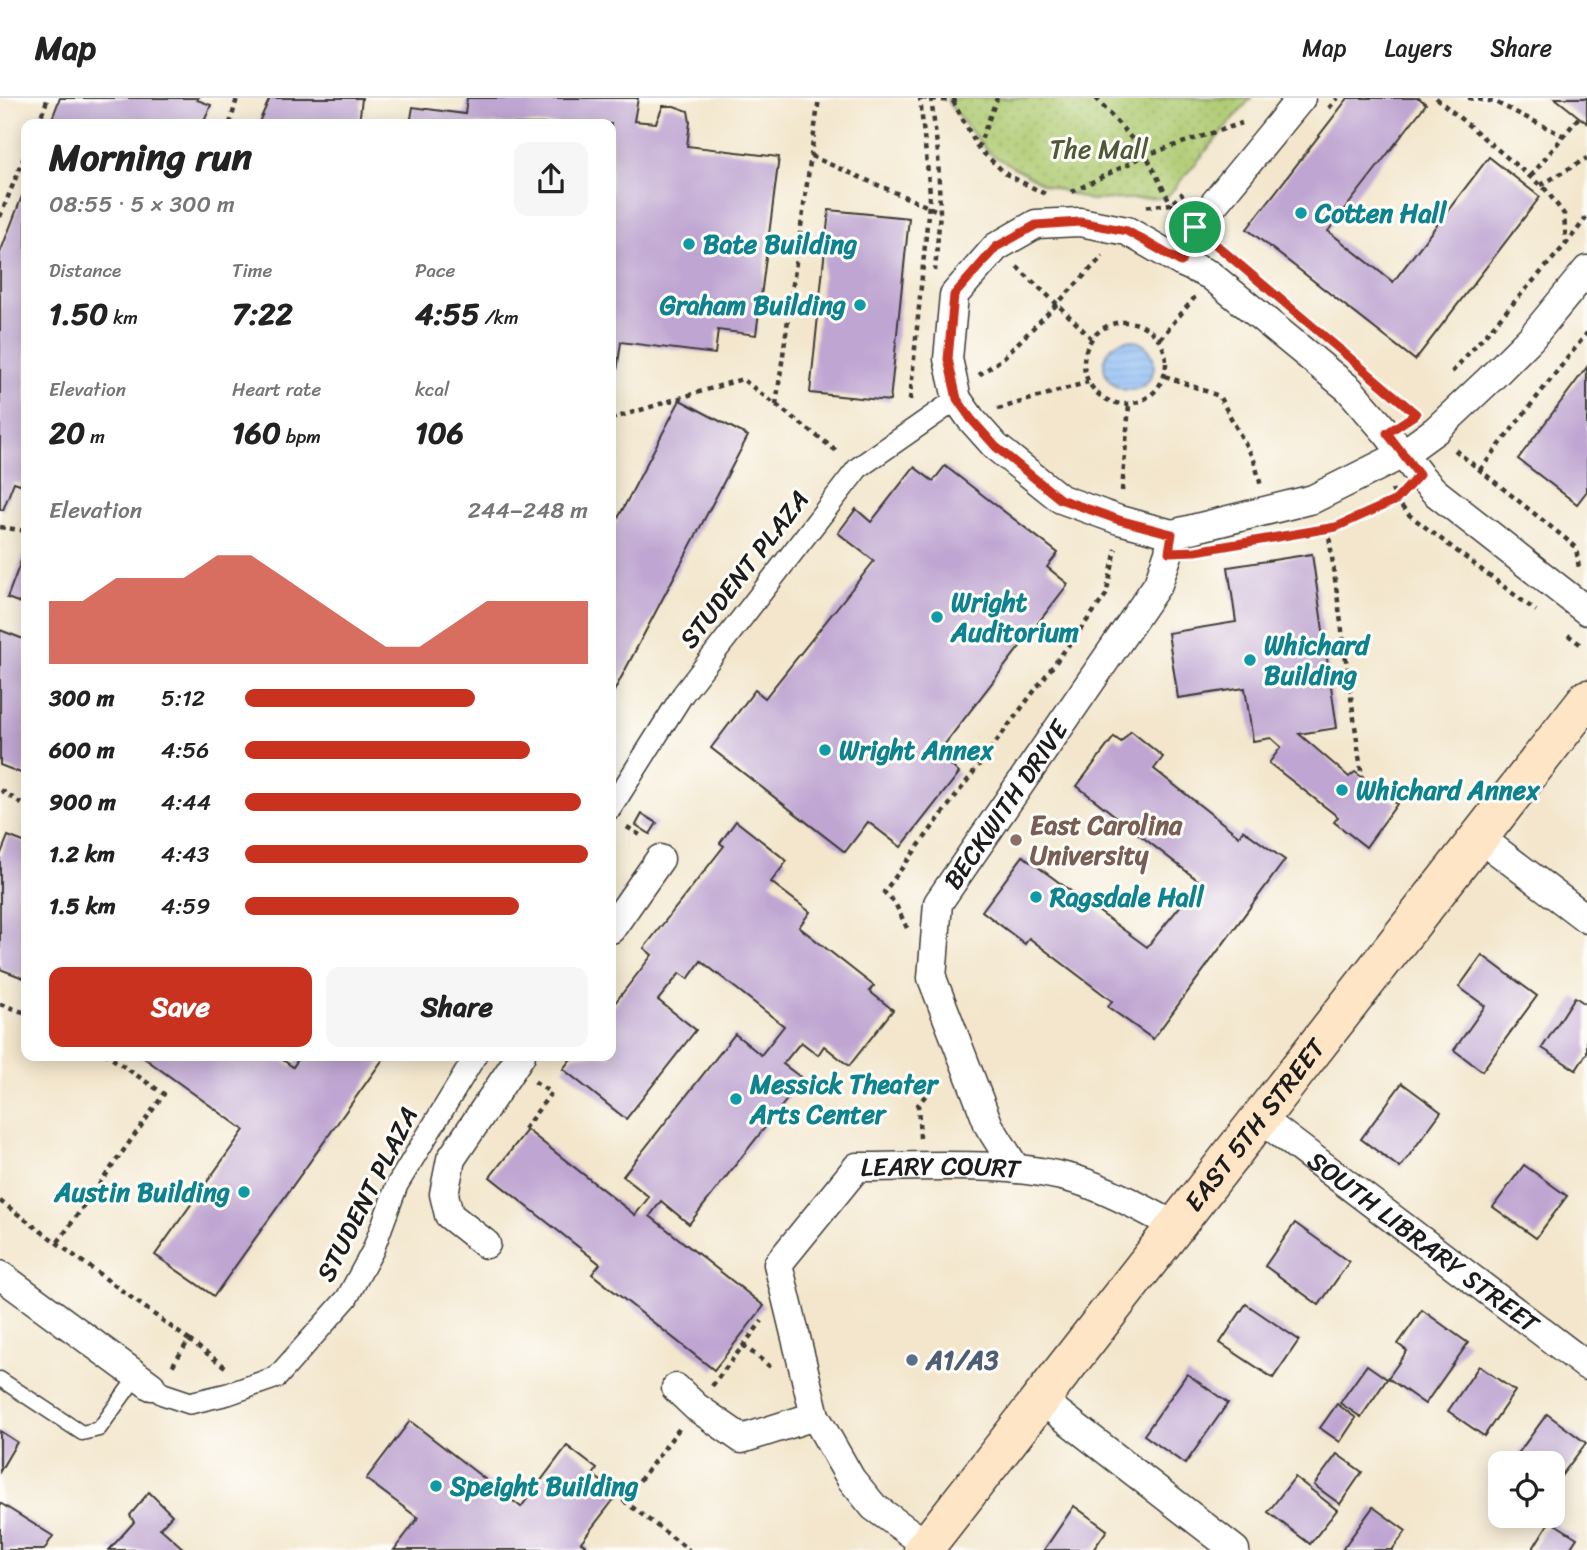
<!DOCTYPE html>
<meta charset="utf-8">
<style>
body{margin:0;font-family:Sriracha,sans-serif;background:#f6f6f6;color:#222;height:100vh;display:flex;flex-direction:column;font-size:26px;white-space:nowrap}
*{box-sizing:border-box;margin:0}
p{font-size:23px;color:#767676}
.icon{flex:none;width:38px;height:38px;fill:none;stroke:currentColor;stroke-width:2;stroke-linecap:round;stroke-linejoin:round}
.map{position:relative;flex:1;overflow:hidden}
.panel{position:absolute;left:21px;top:21px;width:595px;height:942px;display:flex;flex-direction:column;background:#fff;border-radius:14px;box-shadow:0 4px 18px #0003}
.panel>*{flex:none}
.controls{position:absolute;left:1488px;top:1353px;display:grid;gap:14px}
.controls a{display:grid;place-items:center;width:77px;height:77px;border-radius:14px;background:#fff;box-shadow:0 4px 18px #0003;font-size:35px}
.pin{position:absolute;display:grid;place-items:center;width:60px;height:60px;color:#fff;margin:-30px;border:4px solid #fff;border-radius:50%;box-shadow:0 2px 7px #0007}
.round{display:grid;place-items:center;flex:none;width:74px;height:74px;border-radius:14px;background:#f6f6f6}
.headline{display:flex;align-items:center;justify-content:space-between;height:119px;padding:0 28px}
h1{font-size:38px;font-weight:700;line-height:52px}
.metrics{display:grid;grid-template-columns:repeat(3,1fr);gap:10px;height:119px;padding:7px 28px}
.metrics div{display:grid;align-content:center}
.metrics b{font-size:30px;font-weight:700}
.metrics small{font-size:19px;font-weight:400}
.metrics p{font-size:19px}
.chart{height:196px;padding:14px 28px}
.chart p{display:flex;justify-content:space-between}
.chart svg{width:100%;height:126px;margin-top:7px;fill:#c8321e;opacity:.7}
.action{display:flex;gap:14px;margin-top:auto;padding:14px 28px}
.action a{flex:1;height:80px;border-radius:14px;background:#c8321e;color:#fff;font-size:28px;font-weight:700;line-height:80px;text-align:center}
.action a+a{background:#f6f6f6;color:#222}
ul{padding:0 28px;list-style:none;font-size:23px}
li{display:grid;grid-template-columns:112px 84px 1fr;align-items:center;height:52px}
li i{height:18px;border-radius:9px;background:#c8321e}
header{display:flex;align-items:center;gap:42px;box-sizing:border-box;height:98px;padding:0 35px;background:#fff;border-bottom:2px solid #e0e0e0}
header strong{font-size:33px}
nav{display:flex;gap:38px;margin-inline-start:auto;font-size:24px}
.map>svg:first-child{display:block}
.park{fill:url(#park-dots);stroke:#667447;stroke-width:2}
.water{fill:url(#water-rules);stroke:#526b88;stroke-width:2}
.building{fill:#bfa6d2}
.lines{fill:none;stroke-linecap:round;stroke-linejoin:round}
.service-casing{stroke:#3c3a36;stroke-width:17}
.pedestrian-casing{stroke:#3c3a36;stroke-width:24}
.minor-casing{stroke:#3c3a36;stroke-width:31}
.secondary-casing{stroke:#3c3a36;stroke-width:41}
.path{stroke:#3c3a36;stroke-width:4.5;stroke-dasharray:5 5;stroke-linecap:butt}
.service{stroke:#fff;stroke-width:14}
.pedestrian{stroke:#fff;stroke-width:21}
.minor{stroke:#fff;stroke-width:28}
.secondary{stroke:#fde5c5;stroke-width:38}
.route-casing{stroke:#fff;stroke-width:14}
.route{stroke:#c8321e;stroke-width:9}
.culture-dot{fill:#0f9aa8;stroke:#fdfcf7;stroke-width:2.5}
.education-dot{fill:#8d6e63;stroke:#fdfcf7;stroke-width:2.5}
.service-dot{fill:#5c6f8a;stroke:#fdfcf7;stroke-width:2.5}
.labels{text-anchor:middle;dominant-baseline:central;stroke-width:6;stroke-linejoin:round;paint-order:stroke}
.park-label{font-size:26px;fill:#4f593a;stroke:#fdfcf7}
.culture-label{font-size:26px;font-weight:bold;fill:#0d838f;stroke:#fdfcf7;text-anchor:start}
.street-label{font-size:26px;fill:#1c1c1c;stroke:#fdfcf7}
.education-label{font-size:26px;font-weight:bold;fill:#785e54;stroke:#fdfcf7;text-anchor:start}
.service-label{font-size:26px;font-weight:bold;fill:#4e5e75;stroke:#fdfcf7;text-anchor:start}
</style>
<header>
<strong>Map</strong>
<nav><a>Map</a><a>Layers</a><a>Share</a></nav>
</header>
<div class="map">
<svg width="1587" height="1452" viewBox="0 0 1587 1452">
<defs>
<pattern id="park-dots" width="8" height="8" patternUnits="userSpaceOnUse" patternTransform="scale(1.75)"><rect width="8" height="8" fill="#afcb72"/><path d="M2 2h.1M6 6h.1" fill="none" stroke="#96ae62" stroke-width="1.8" stroke-linecap="round"/></pattern>
<pattern id="water-rules" width="6" height="5" patternUnits="userSpaceOnUse" patternTransform="scale(1.75)"><rect width="6" height="5" fill="#89baf5"/><path d="M0 2.5h6" fill="none" stroke="#769fd1"/></pattern>
</defs>
<rect width="100%" height="100%" fill="#fdfcf7"/>
<filter id="ink" filterUnits="userSpaceOnUse"><feTurbulence type="fractalNoise" baseFrequency=".0143" numOctaves="2"/><feDisplacementMap in="SourceGraphic" scale="14" xChannelSelector="R" yChannelSelector="G"/><feConvolveMatrix kernelMatrix="1 2 1 2 8 2 1 2 1" color-interpolation-filters="sRGB"/></filter>
<filter id="wash" filterUnits="userSpaceOnUse"><feTurbulence type="fractalNoise" baseFrequency=".00686" numOctaves="4" result="noise"/><feDisplacementMap in="SourceGraphic" scale="28" xChannelSelector="R" yChannelSelector="G"/><feGaussianBlur stdDeviation="1.57" result="paint"/><feColorMatrix in="noise" values="0 0 0 0 0 0 0 0 0 0 0 0 0 0 0 0 0 1.4 0 .05"/><feComposite in="paint" operator="in"/></filter>
<g filter="url(#wash)">
<rect width="100%" height="100%" fill="#f3e6cc"/>
<path class="park" d="M947,0H1251L1166,100L1089,102L1043,86L989,55L948,5Z"/>
<circle class="water" cx="1129" cy="267" r="25"/>
<g id="blocks">
<g class="building">
<path d="M60,0H198L197,2L211,7L203,26H50Z"/>
<path d="M270,0H362L359,26H258Z"/>
<path d="M467,0H638L634,23L656,25L663,8H674L688,13L690,24L687,48L779,59L756,237L718,232L715,256L621,244L615,287L611,288V26H410L413,9L465,16Z"/>
<path d="M1348,0H1419L1426,6L1328,133L1393,184L1489,59L1540,99L1415,262L1247,131Z"/>
<path d="M1555,0H1587V25L1579,19Z"/>
<path d="M26,88V388L14,384L3,412L0,411V155Z"/>
<path d="M829,112L909,120L890,303L810,295Z"/>
<path d="M1587,269V393L1577,406L1518,361Z"/>
<path d="M680,302L748,338L611,599V424L615,426Z"/>
<path d="M945,368L1058,455L1047,469L1068,486L938,655L959,675L901,749L868,724L845,754L711,650L755,592L765,600L874,463L838,435L856,411L871,424L914,369L933,383Z"/>
<path d="M1312,456L1337,630L1299,636L1349,679L1355,674L1397,706L1366,749L1334,724L1338,719L1269,665L1281,649L1271,640L1253,643L1245,590L1178,600L1168,535L1236,524L1228,469Z"/>
<path d="M23,458L26,459V507L7,500Z"/>
<path d="M0,532L26,542V677L0,667Z"/>
<path d="M1131,633L1163,659L1154,671L1239,738L1243,732L1285,762L1153,941L1108,909L1112,903L1029,840L1025,846L982,813L1023,758L1147,849L1200,784L1077,688L1114,639L1121,644Z"/>
<path d="M642,716L657,725L650,736L636,727Z"/>
<path d="M736,723L787,763L771,784L810,814L799,829L874,888L869,893L893,912L849,968L824,948L818,957L801,944L783,966L803,981L689,1126L661,1103L650,1118L764,1208L714,1272L592,1176L600,1166L490,1079L527,1032L635,1117L649,1099L623,1078L735,936L761,957L784,928L701,863L688,881L680,875L658,902L696,932L626,1021L563,971L574,957H611V910L652,857L644,850L724,748L720,745Z"/>
<path d="M8,738L26,745V881L0,871V758Z"/>
<path d="M1482,857L1537,898L1482,973L1454,952L1485,908L1459,889Z"/>
<path d="M1575,899L1587,907V955L1576,972L1542,950Z"/>
<path d="M140,957H276L293,969L301,957H386L214,1198L155,1157L244,1032Z"/>
<path d="M1402,985L1441,1014L1400,1070L1361,1041Z"/>
<path d="M1524,1067L1567,1098L1536,1140L1493,1109Z"/>
<path d="M1295,1125L1349,1164L1319,1207L1265,1168Z"/>
<path d="M1246,1206L1299,1242L1273,1280L1220,1245Z"/>
<path d="M1422,1212L1468,1245L1425,1306L1388,1280L1407,1253L1398,1246Z"/>
<path d="M1367,1267L1387,1281L1361,1319L1340,1305Z"/>
<path d="M1479,1268L1515,1293L1484,1338L1448,1313Z"/>
<path d="M1187,1276L1228,1305L1185,1366L1144,1337Z"/>
<path d="M1337,1306L1356,1320L1340,1344L1320,1330Z"/>
<path d="M1547,1316L1586,1345L1552,1390V1365H1511Z"/>
<path d="M410,1323L521,1409L567,1348L597,1371L593,1377L618,1396L581,1444L591,1452H394L418,1420L366,1381Z"/>
<path d="M0,1333L17,1344L0,1373Z"/>
<path d="M1337,1356L1362,1374L1340,1406L1314,1387Z"/>
<path d="M1295,1379L1337,1412L1310,1446L1268,1414Z"/>
<path d="M149,1394L172,1417L160,1430L185,1452H109L134,1424L130,1417Z"/>
<path d="M0,1405L53,1438L44,1452H0Z"/>
<path d="M1074,1408L1107,1432L1093,1452H1044Z"/>
<path d="M1373,1409L1406,1433L1392,1452H1342Z"/>
<path d="M1550,1423L1577,1440L1569,1452H1532Z"/>
</g>
</g>
</g>
<g filter="url(#ink)">
<use href="#blocks" fill-opacity="0" stroke="#3c3a36" stroke-width="2"/>
<g class="lines">
<g class="service-casing">
<path id="service" d="M0,1281L82,1335L99,1331L137,1278"/>
</g>
<g class="pedestrian-casing">
<g id="pedestrian">
<path d="M611,710L683,596L858,370L957,301"/>
<path d="M151,1288L163,1296L190,1305L228,1296L277,1279L347,1200L373,1152L397,1087L476,957"/>
</g>
</g>
<g class="minor-casing">
<g id="minor">
<path d="M1181,164L1195,129L1301,0"/>
<path d="M1587,172L1531,240L1489,282L1436,332L1403,356L1313,401L1172,436L1119,422L1061,401L996,349L971,321L957,301L948,261L954,197L996,149L1036,126L1080,124L1127,133L1181,164L1210,177L1349,291L1387,335L1419,377L1435,394L1587,513"/>
<path d="M1479,739L1587,821"/>
<path d="M611,831L660,761"/>
<path id="s1" d="M1260,1020L1587,1268"/>
<path id="s2" d="M1016,1071L989,1028L932,880L938,805L1158,486L1169,454L1172,436"/>
<path d="M486,1146L449,1117L444,1096L451,1061L521,957"/>
<path d="M0,1177L151,1288"/>
<path d="M676,1290L696,1309L742,1341L815,1318"/>
<path d="M1040,1301L1235,1452"/>
<path id="s3" d="M927,1447L874,1409L851,1381L815,1318L778,1166L857,1069C929,1069 1007,1062 1077,1082C1106,1091 1148,1113 1175,1128"/>
</g>
</g>
<g class="secondary-casing">
<g id="secondary">
<path id="s4" d="M923,1452L1587,601"/>
</g>
</g>
<g class="path">
<path d="M922,0L953,3L960,0"/>
<path d="M931,0L938,55L940,114L935,173"/>
<path d="M1096,0L1146,57L1171,106L1143,109"/>
<path d="M1436,0L1546,92L1564,116L1566,145"/>
<path d="M1468,0L1495,4L1564,38"/>
<path d="M953,3L978,50L1006,76L1045,96"/>
<path d="M1329,10L1338,0"/>
<path d="M38,26L48,0"/>
<path d="M230,26L237,0"/>
<path d="M978,50L997,0"/>
<path d="M811,58L940,114"/>
<path d="M1531,78L1579,19"/>
<path d="M1541,87L1587,60"/>
<path d="M1072,94L1146,57L1242,25"/>
<path d="M1176,111L1171,106L1183,95"/>
<path d="M0,119L26,54"/>
<path d="M1017,169L1057,206L1103,158"/>
<circle cx="1125" cy="265" r="41"/>
<path d="M1160,241L1195,199"/>
<path d="M1452,274L1566,146L1587,119"/>
<path d="M979,277L1002,261L1057,206L1091,240"/>
<path d="M1165,278L1219,298L1254,362L1261,388"/>
<path d="M1398,300L1415,315"/>
<path d="M910,302L930,95L920,0"/>
<path d="M776,307L819,0"/>
<path d="M998,311L1088,284"/>
<path d="M611,321L742,281L838,354"/>
<path d="M1455,352L1576,449L1579,471"/>
<path d="M1480,372L1587,235"/>
<path d="M1392,391L1396,402L1408,416L1536,513"/>
<path d="M1122,393L1129,307"/>
<path d="M0,429L26,433"/>
<path d="M1328,430L1362,679"/>
<path d="M1317,432L1336,429L1396,402L1402,396"/>
<path d="M1568,537L1584,549"/>
<path d="M1,692L26,709"/>
<path d="M627,729L643,739"/>
<path d="M907,830L895,805L884,794L1106,497L1116,451"/>
<path d="M0,906L26,915"/>
<path d="M524,1031L551,995L534,983"/>
<path d="M920,1040L918,1007L940,979"/>
<path d="M0,1103L189,1242L171,1270"/>
<path d="M58,1144L164,996L107,957"/>
<path d="M189,1242L228,1271"/>
<path d="M743,1247L773,1271"/>
<path d="M712,1288L762,1223"/>
<path d="M679,1331L624,1403L689,1452"/>
</g>
<use href="#service" class="service"/>
<use href="#pedestrian" class="pedestrian"/>
<use href="#minor" class="minor"/>
<use href="#secondary" class="secondary"/>
</g>
</g>
<g class="lines" filter="url(#ink)">
<g class="route-casing">
<path id="route" d="M1080,124L1127,133L1181,164L1195,129L1416,316L1387,335L1419,377L1396,402L1336,429L1196,453L1169,454L1172,436L1119,422L1060,401L996,349L971,321L957,301L948,261L954,197L996,149L1036,127Z"/>
</g>
<use href="#route" class="route"/>
</g>
<g class="culture-dot">
<circle cx="1301" cy="115" r="7"/>
<circle cx="689" cy="146" r="7"/>
<circle cx="860" cy="207" r="7"/>
<circle cx="937" cy="519" r="7"/>
<circle cx="1250" cy="562" r="7"/>
<circle cx="825" cy="652" r="7"/>
<circle cx="1342" cy="692" r="7"/>
<circle cx="1036" cy="799" r="7"/>
<circle cx="736" cy="1001" r="7"/>
<circle cx="244" cy="1094" r="7"/>
<circle cx="436" cy="1388" r="7"/>
</g>
<circle class="education-dot" cx="1016" cy="742" r="7"/>
<circle class="service-dot" cx="912" cy="1262" r="7"/>
<g class="labels">
<g class="park-label">
<text x="1099" y="51">The Mall</text>
</g>
<g class="culture-label">
<text x="1315" y="115">Cotten Hall</text>
<text x="703" y="146">Bate Building</text>
<text x="846" y="207" text-anchor="end">Graham Building</text>
<text x="951" y="504">Wright<tspan x="951" dy="30">Auditorium</tspan></text>
<text x="1264" y="547">Whichard<tspan x="1264" dy="30">Building</tspan></text>
<text x="839" y="652">Wright Annex</text>
<text x="1356" y="692">Whichard Annex</text>
<text x="1050" y="799">Ragsdale Hall</text>
<text x="750" y="986">Messick Theater<tspan x="750" dy="30">Arts Center</tspan></text>
<text x="230" y="1094" text-anchor="end">Austin Building</text>
<text x="450" y="1388">Speight Building</text>
</g>
<g class="street-label">
<text transform="translate(744 471) rotate(-52)">STUDENT PLAZA</text>
<text stroke="none"><textPath href="#s2" startOffset="404">BECKWITH DRIVE</textPath></text>
<text stroke="none"><textPath href="#s4" startOffset="539">EAST 5TH STREET</textPath></text>
<text stroke="none"><textPath href="#s3" startOffset="539">LEARY COURT</textPath></text>
<text transform="translate(367 1096) rotate(-63)">STUDENT PLAZA</text>
<text stroke="none"><textPath href="#s1" startOffset="205">SOUTH LIBRARY STREET</textPath></text>
</g>
<g class="education-label">
<text x="1030" y="727">East Carolina<tspan x="1030" dy="30">University</tspan></text>
</g>
<g class="service-label">
<text x="926" y="1262">A1/A3</text>
</g>
</g>
</svg>
<div class="controls">
<a><svg class="icon" aria-label="locate" viewBox="0 0 24 24"><circle cx="12" cy="12" r="6"/><path d="M12 2v4M12 18v4M2 12h4M18 12h4"/></svg></a>
</div>
<div class="pin" style="left:1195px;top:129px;background:#1e9e55"><svg class="icon" aria-label="arrive" viewBox="0 0 24 24"><path d="M6 21V4h12l-3 4 3 4H6"/></svg></div>
<section class="panel">
<div class="headline"><div><h1>Morning run</h1><p>08:55 · 5 × 300 m</p></div><a class="round"><svg class="icon" aria-label="share" viewBox="0 0 24 24"><path d="M12 15V3M7 8l5-5 5 5M5 13v7h14v-7"/></svg></a></div>
<div class="metrics">
<div><p>Distance</p><b>1.50<small> km</small></b></div>
<div><p>Time</p><b>7:22</b></div>
<div><p>Pace</p><b>4:55<small> /km</small></b></div>
</div>
<div class="metrics">
<div><p>Elevation</p><b>20<small> m</small></b></div>
<div><p>Heart rate</p><b>160<small> bpm</small></b></div>
<div><p>kcal</p><b>106</b></div>
</div>
<div class="chart"><p><span>Elevation</span>244–248 m</p>
<svg viewBox="0 0 160 44" preserveAspectRatio="none"><path d="M0 44V22L10 22L20 14L30 14L40 14L50 6L60 6L70 14L80 22L90 30L100 38L110 38L120 30L130 22L140 22L150 22L160 22V44z"/></svg>
</div>
<ul>
<li><b>300 m</b>5:12<i style="width:67%"></i></li>
<li><b>600 m</b>4:56<i style="width:83%"></i></li>
<li><b>900 m</b>4:44<i style="width:98%"></i></li>
<li><b>1.2 km</b>4:43<i style="width:100%"></i></li>
<li><b>1.5 km</b>4:59<i style="width:80%"></i></li>
</ul>
<div class="action"><a>Save</a><a>Share</a></div>
</section>
</div>
